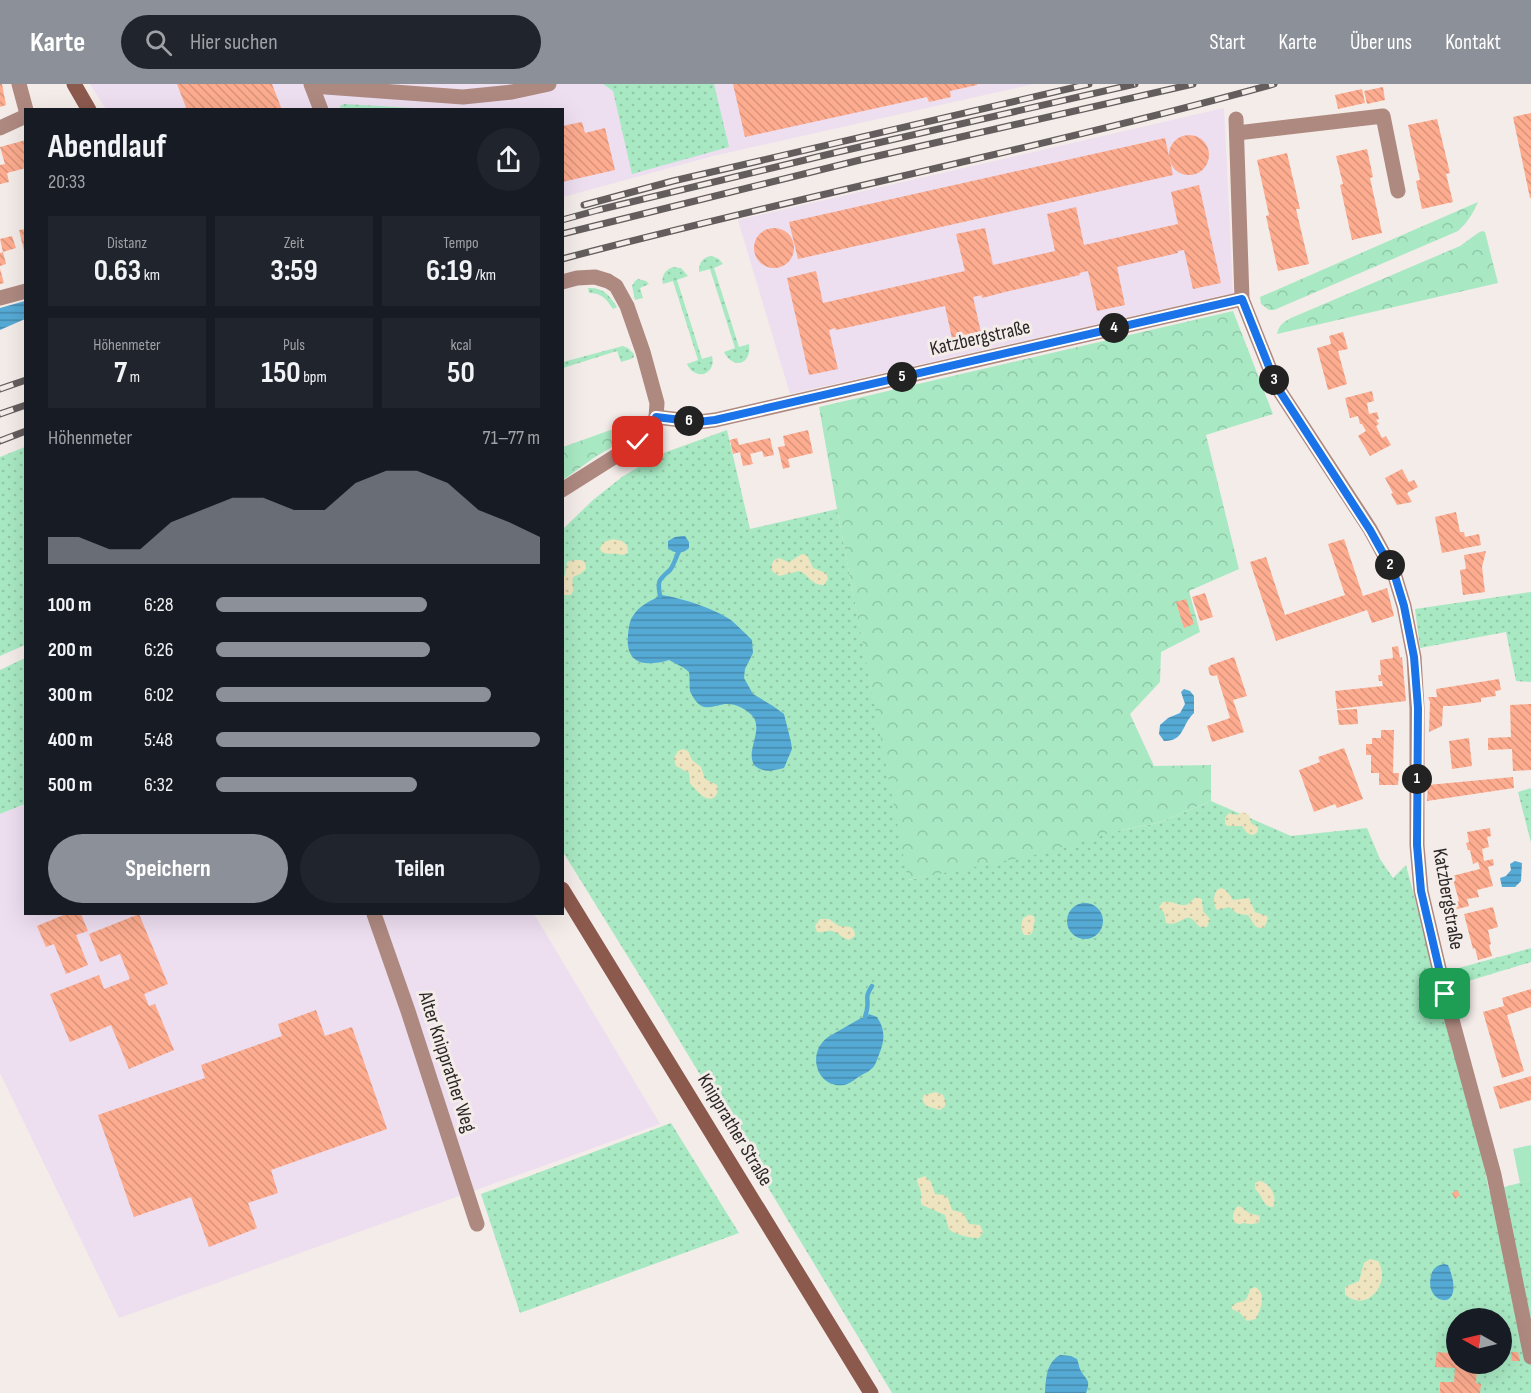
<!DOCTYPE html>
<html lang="de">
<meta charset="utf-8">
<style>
body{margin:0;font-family:"Sofia Sans Condensed",sans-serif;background:#20242c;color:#f1f3f6;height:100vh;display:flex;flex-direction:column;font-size:22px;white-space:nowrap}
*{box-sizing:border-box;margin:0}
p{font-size:20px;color:#9ea1a6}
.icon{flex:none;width:33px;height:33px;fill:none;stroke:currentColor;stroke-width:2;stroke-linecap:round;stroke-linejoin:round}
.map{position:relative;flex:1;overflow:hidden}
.drawer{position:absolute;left:24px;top:24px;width:540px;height:807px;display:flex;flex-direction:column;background:#171b24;border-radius:0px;box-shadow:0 6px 24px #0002}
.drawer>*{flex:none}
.needle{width:39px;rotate:278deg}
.fabs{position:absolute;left:1446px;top:1224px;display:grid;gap:12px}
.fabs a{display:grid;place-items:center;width:66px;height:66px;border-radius:50%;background:#171b24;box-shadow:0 6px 24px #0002;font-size:30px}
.pin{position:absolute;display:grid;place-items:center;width:51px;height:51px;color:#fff;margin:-26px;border-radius:12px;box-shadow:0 3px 9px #0006}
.km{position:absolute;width:30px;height:30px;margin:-15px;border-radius:50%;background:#222;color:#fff;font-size:16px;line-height:30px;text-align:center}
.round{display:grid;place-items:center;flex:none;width:63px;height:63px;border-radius:32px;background:#20242c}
.summary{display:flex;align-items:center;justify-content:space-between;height:102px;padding:0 24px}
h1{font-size:33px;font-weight:700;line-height:45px}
.metrics{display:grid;grid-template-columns:repeat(3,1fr);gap:9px;height:102px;padding:6px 24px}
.metrics div{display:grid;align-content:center;border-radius:0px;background:#20242c;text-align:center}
.metrics b{font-size:30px;font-weight:700}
.metrics small{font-size:16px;font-weight:400}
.metrics p{font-size:16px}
.chart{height:168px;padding:12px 24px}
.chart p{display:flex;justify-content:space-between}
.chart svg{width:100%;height:108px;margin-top:6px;fill:#8c9099;opacity:.7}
.cta{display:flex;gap:12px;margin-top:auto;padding:12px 24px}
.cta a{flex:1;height:69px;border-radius:36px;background:#8c9099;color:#fff;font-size:24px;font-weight:700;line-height:69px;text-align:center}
.cta a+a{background:#20242c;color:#f1f3f6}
ul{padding:0 24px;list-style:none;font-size:20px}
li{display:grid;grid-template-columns:96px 72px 1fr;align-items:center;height:45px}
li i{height:15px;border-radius:8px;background:#8c9099}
header{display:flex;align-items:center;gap:36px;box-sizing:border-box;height:84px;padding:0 30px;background:#8c9099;color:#fff}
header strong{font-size:28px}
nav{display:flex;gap:33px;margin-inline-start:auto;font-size:21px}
.search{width:420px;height:54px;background:#20242c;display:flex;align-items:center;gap:15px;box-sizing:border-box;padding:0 21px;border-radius:33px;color:#9ea1a6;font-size:22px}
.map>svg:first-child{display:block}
.commercial{fill:#eddef0}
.grass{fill:url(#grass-dots);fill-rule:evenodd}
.forest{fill:url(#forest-crowns)}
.sand{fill:url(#sand-dots)}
.garden{fill:#a8e9c3}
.water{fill:url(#water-rules)}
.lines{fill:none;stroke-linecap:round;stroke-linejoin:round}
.stream{stroke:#55aad5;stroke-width:4.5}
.building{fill:url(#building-back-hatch)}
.minor{stroke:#ae8980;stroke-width:15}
.secondary{stroke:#8c594d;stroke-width:15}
.rail-casing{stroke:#635e5d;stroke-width:7}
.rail{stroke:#f4ece9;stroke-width:4.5;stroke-dasharray:14;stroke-linecap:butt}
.route-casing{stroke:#fff;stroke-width:12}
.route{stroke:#1a73e8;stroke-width:8}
.labels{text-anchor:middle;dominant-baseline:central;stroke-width:6;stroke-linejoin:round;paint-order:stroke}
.street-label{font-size:20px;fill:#2b2827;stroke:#f4ece9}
</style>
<header>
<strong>Karte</strong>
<div class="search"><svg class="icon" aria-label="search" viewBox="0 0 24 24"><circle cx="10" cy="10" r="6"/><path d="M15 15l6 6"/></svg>Hier suchen</div>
<nav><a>Start</a><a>Karte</a><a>Über uns</a><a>Kontakt</a></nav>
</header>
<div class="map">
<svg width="1531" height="1309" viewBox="0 0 1531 1309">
<defs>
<pattern id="grass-dots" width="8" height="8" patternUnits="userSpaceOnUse" patternTransform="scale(1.5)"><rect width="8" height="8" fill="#a8e9c3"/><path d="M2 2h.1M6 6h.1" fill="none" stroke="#91c8a8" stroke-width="1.8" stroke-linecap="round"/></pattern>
<pattern id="forest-crowns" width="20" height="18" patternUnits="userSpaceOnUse" patternTransform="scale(1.5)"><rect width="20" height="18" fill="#a8e9c3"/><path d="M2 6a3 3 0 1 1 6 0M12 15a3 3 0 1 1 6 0" fill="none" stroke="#91c8a8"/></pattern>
<pattern id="sand-dots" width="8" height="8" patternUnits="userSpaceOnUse" patternTransform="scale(1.5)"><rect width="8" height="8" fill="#eee4bf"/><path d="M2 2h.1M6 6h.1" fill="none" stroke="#ccc4a4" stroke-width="1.8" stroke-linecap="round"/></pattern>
<pattern id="water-rules" width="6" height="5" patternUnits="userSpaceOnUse" patternTransform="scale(1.5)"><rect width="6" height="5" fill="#55aad5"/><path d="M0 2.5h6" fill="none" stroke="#478aad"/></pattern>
<pattern id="building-back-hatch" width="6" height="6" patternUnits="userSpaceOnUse" patternTransform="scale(1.5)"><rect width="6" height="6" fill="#fdac8f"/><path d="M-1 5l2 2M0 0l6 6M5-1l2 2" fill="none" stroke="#d9947b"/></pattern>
</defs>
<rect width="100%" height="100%" fill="#f4ece9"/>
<g class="commercial">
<path d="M90,0H1034L713,72L563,113L562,26L106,25Z"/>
<path d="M1224,24L1233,209L790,310L738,136Z"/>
<path d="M25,720L26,830H534L660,1040L119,1234L0,989V730Z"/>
</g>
<g class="grass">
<path d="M603,0H714L729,63L632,90L613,7Z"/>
<path d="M344,20L432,25H340V22Z"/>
<path d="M712,172L719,175L723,180L714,184L739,263L749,260C752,281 733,286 724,268L735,264L710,185L699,188C699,179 702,173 712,172Z"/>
<path d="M673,183L681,184L688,192L677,196L702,275L712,272C714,280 712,286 704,290C696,291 690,287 687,280L698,276L673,197L663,200C661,192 665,186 673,183Z"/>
<path d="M638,195L646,197L649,200L640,204L643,214L635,216L632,202L635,197Z"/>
<path d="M588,204C603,203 609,211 617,223L613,225C606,215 602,209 589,209Z"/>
<path d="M623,262L628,264L634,270V273L631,275L621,278L617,267L563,284V278Z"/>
<path d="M727,346L750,445L837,425L909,796L1121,746L1158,739L1211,717L1291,752L1367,744L1380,775L1393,794L1406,781L1480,1061L1489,1107L1531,1096V1309H892L661,926L563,768V445L593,416L622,393L658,371ZM1456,1234H1502V1280H1456Z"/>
<path d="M25,363V561L0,572V373Z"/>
<path d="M1531,508V598L1516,597L1506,548L1420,564L1415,525Z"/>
<path d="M25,574V720L0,730V586Z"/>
<path d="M1531,704V759L1518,708Z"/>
<path d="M1531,864V878L1452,902L1448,887Z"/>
<path d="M671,1039L739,1149L520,1229L481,1110Z"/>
</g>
<g class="forest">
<path d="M1478,118C1473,129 1468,138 1458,147L1274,226H1269L1261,220L1260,213Z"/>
<path d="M1482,147L1485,148L1498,199L1277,250C1279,241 1283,238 1291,234L1460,162L1478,149Z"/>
<path d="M1233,227L1273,330L1206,351L1239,485L1189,507L1200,548L1161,568L1160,598L1130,630L1154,682L1211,681V717L1158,739L1121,746L1039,770L908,796L837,425L819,323Z"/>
<path d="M619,343L629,353L595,373L563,396V363Z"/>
</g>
<g class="sand">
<path d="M613,455L622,457L627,461L628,469L622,471C613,468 607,472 601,467L600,464L604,458Z"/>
<path d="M802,470L807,471L813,484L826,489L828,495L824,501C812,502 809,491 799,487L779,492L772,487V480L774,476L779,474L789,478Z"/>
<path d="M574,476H581L585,478L586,485L580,490L573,493C571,500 576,504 571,511H563V494L565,491L567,478Z"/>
<path d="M683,665L688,667L692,676L701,683L705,695L717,701C720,709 714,719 704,713C702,712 691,701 690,699L689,689L676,682L674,674L678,667Z"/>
<path d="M1243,728L1249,731L1251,739L1258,743C1258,748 1257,750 1252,751L1247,749L1242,742H1227L1225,740V734L1229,729L1237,731Z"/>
<path d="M1221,804L1226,806L1233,816L1249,814L1255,828L1267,832L1268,835L1264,844C1253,845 1254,838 1248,831L1238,830L1229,823L1217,826C1213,821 1213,811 1217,806Z"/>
<path d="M1196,813L1202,815L1203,827L1210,835L1207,843H1200C1197,841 1195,837 1192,835C1184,830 1179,843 1166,839L1164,828L1160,825L1159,823L1163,818C1173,816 1182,824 1188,820C1191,818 1193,815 1196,813Z"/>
<path d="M1029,831L1034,832L1035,837C1032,842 1035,847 1030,851H1025L1023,850L1021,842L1023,834Z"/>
<path d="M820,835H829L839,842L850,843L854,846L855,852L849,856C842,855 839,848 832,847C826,846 823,849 817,848L815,842Z"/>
<path d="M936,1008L943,1011L945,1016V1022L940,1026L926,1022L922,1015L924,1011Z"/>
<path d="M925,1092L931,1098L935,1110L943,1111L948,1114L952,1126L963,1129L969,1140L980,1141L983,1148L979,1154C973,1155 954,1150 950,1146C947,1142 947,1136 945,1131L922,1121C920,1116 921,1115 921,1110C921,1104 917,1101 917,1095Z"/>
<path d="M1259,1097C1270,1098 1278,1113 1273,1123C1262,1123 1263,1111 1255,1105V1099Z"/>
<path d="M1238,1122L1241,1123L1249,1129L1260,1132L1259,1138C1253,1141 1250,1140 1243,1139C1242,1139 1240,1141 1238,1140C1229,1137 1234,1126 1238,1122Z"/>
<path d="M1370,1175L1378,1177C1392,1198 1367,1231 1345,1210V1203L1359,1197L1364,1179Z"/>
<path d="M1255,1203C1267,1209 1261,1225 1256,1235L1247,1237L1240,1229L1232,1225V1222C1243,1213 1245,1224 1250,1205Z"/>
</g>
<path class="garden" d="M1531,1061V1096L1520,1099L1513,1065Z"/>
<g class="water">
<path d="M25,217V235L0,246V224Z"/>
<path d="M682,452H685L689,458V464C683,470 674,470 668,464V457L675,453Z"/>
<path d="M662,511C682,514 715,525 731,536C738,542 745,549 752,556L753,569L745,585L744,594L753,610L773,622L784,630L791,658L792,665L784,684C772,687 763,689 754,681C746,666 762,649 754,634C748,625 735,619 725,620C712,622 704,628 695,616C693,613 691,610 690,607C689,601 690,595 689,588L684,584L669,576C646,583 625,581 628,551C629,543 629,536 635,529C642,520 652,516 662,511Z"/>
<path d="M1184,605L1190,607L1194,612V629C1181,641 1185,657 1164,657L1159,650L1160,641L1168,634L1180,629L1185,620L1181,608Z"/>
<path d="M1515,777L1522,779L1521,797L1515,803H1502L1500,794L1506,792L1511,786L1510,780Z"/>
<circle cx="1085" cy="837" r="18"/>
<path d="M869,930L877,933C885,945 885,955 880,968C874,984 875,984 860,992C855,995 850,1000 844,1001C818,1005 805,970 828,953L861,934H865Z"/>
<path d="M1444,1180L1448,1181C1469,1231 1423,1221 1431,1192C1432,1185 1437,1181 1444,1180Z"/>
<path d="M1060,1271L1071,1272L1077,1275C1078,1277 1079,1283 1080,1285C1085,1296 1092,1295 1086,1309H1045C1046,1295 1046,1279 1060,1271Z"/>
</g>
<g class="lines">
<g class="stream">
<path d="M660,512C657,496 659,496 670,486C674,481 676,473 679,467"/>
<path d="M865,934C865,931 867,928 867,925C869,914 864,914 872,902"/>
</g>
</g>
<g class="building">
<path d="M0,0H2L6,21L0,23Z"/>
<path d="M177,0H272L282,26H187Z"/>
<path d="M733,0H977V1L950,7L951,13L929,18L927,13L745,53Z"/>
<path d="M1383,3L1385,16L1367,20L1364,7Z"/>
<path d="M1362,5L1365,19L1338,25L1335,11Z"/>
<path d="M1531,29V114H1530L1513,33Z"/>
<path d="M1437,35L1450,89L1446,90L1453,118L1422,125L1416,97L1420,96L1408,41Z"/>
<path d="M582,38L585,49L605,44L615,86L562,98V42Z"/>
<circle cx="1189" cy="71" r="20"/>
<path d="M1165,54L1173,91L798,175L789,138Z"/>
<path d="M26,56V84L7,89L9,98L0,100V81L5,80L0,63Z"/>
<path d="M1367,65L1373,93L1370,94L1382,149L1352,156L1340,101L1343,100L1336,72Z"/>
<path d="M1287,69L1300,125H1296L1309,180L1278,187L1266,132L1269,131L1257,76Z"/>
<path d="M1199,101L1221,199L1193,205L1184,166L1178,167V169L1117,183L1125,221L1097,227L1088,187L1079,189L1080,191L1005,208L982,214V211L973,213L982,253L953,259L945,222L836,246L835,244L829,246L838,285L809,291L787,194L816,187L823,219L965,187L956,150L985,144L993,181L1015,176L1055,167L1047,130L1076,123L1084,161L1178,140L1171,108Z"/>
<circle cx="774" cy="164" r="20"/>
<path d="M26,145V171H25L19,146Z"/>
<path d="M12,152L16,164L3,168L0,155Z"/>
<path d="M3,168L6,180L0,182V169Z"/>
<path d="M0,185L4,199L0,200Z"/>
<path d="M1343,248L1348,265L1338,267L1347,300L1328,306L1317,264L1331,260L1329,252Z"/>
<path d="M1372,307L1374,317L1367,319L1369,330L1377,328L1379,335L1376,336L1379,340L1376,342L1382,354L1386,352L1391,361L1370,372L1358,352L1366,347L1362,340H1360L1358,332L1350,334L1345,314Z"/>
<path d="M808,346L813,369L788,375L790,383L783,385L778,363L785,362L783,352Z"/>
<path d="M737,354L739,361L770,354L774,371L764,373L762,367L750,370L753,380L743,382L740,368L733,370L730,356Z"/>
<path d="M1402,385L1409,398L1414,396L1418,403L1407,409L1412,418L1397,421L1391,410L1393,409L1385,394Z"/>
<path d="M1456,428L1460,448H1464L1465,453L1479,450L1481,461L1442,469L1435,433Z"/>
<path d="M1344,455L1363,512L1387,504L1394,532L1372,539L1367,526L1276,557L1250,478L1266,473L1285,531L1345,511L1328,460Z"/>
<path d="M1486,467L1482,483L1485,508L1463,511L1460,486L1466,485L1464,471Z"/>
<path d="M1205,509L1213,533L1200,537L1192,513Z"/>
<path d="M1186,515L1194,540L1184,544L1176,518Z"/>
<path d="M1398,562L1400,574L1402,573L1406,617L1337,625L1335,607L1383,602L1382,597H1379L1378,591H1381L1380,576L1393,574L1392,563Z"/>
<path d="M1234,573L1247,612L1233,616L1244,648L1212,658L1207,642L1230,634L1217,591L1214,592L1210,591L1208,584L1211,581Z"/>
<path d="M1499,595L1501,606L1495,607L1496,612L1481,614V618L1451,622H1443L1442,642L1429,648L1430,618L1428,613H1437L1436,605Z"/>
<path d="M1531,620V686L1513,687L1512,665L1488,666V654L1511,653L1510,621Z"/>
<path d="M1357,625L1358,640L1339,641L1337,626Z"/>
<path d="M1381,646H1394L1393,689H1399L1398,701H1379V689H1371V671H1366V660H1372V654H1381Z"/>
<path d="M1469,654L1472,682L1452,685L1449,657Z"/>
<path d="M1344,664L1363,715L1337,724L1335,720L1314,728L1299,686L1320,678L1318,673Z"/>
<path d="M1513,693L1514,704L1427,717L1428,701Z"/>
<path d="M1490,744L1491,752L1487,753L1489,763L1482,765L1484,777L1493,775L1494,781L1488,783L1493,802L1477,806L1479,813L1467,815L1469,822L1454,826L1452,819L1459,817L1452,792L1480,785L1478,778L1473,780L1470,766H1468L1466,759L1469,758L1467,748Z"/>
<path d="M1493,823L1498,843L1488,846L1491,860L1489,861L1492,872L1478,876L1475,864L1473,865L1464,830Z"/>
<path d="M66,830H81L88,847L76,851L88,881L66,890L54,860L46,863L37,842Z"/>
<path d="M139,830L168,900L144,910L149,922L155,920L174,966L129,985L111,941L70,958L50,910L99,891L104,905L130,895L120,870L100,878L89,850Z"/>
<path d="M1531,905V923L1507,931L1524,987L1502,994L1483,928L1504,922L1502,914Z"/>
<path d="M316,926L325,952L352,943L387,1045L271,1086L278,1109L248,1119L257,1144L209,1163L191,1113L134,1133L98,1031L205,994L201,981L282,952L278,940Z"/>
<path d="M1531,992V1016L1500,1025L1493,1003Z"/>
<path d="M1457,1106L1460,1111L1455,1115L1452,1109Z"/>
<path d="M1450,1267L1456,1268V1280H1476L1475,1285L1477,1286L1476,1299L1481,1300L1480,1309H1440V1298H1454L1455,1284L1435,1283L1437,1268L1450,1269Z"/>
<path d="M1511,1268H1518L1520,1277H1512Z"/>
</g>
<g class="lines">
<g class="minor">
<path d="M19,0L26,26"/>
<path d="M311,0L321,26"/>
<path d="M312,2L463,13L512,8L549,0"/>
<path d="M1236,35L1242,215L1277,303L1370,445L1394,489L1404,522L1414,573L1417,624V761L1421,807L1445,910L1494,1091L1531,1273"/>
<path d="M0,44L26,32"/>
<path d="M1237,49L1383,32L1398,107"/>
<path d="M562,198L577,194L595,193L608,197L616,202L627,222L643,268L657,319L656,333L651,346L638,358L562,406"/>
<path d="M0,214L26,207"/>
<path d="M656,333L698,338L715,336L1242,215"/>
<path d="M374,830L408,927L477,1140"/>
</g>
<g class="secondary">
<path d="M74,0L89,26"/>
<path d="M562,805L871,1309"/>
</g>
<g class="rail-casing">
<g id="rail">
<path d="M584,121L673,97L1089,0"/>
<path d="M562,136L598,126L838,68L1135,0"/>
<path d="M562,150L860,76L1193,0"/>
<path d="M562,175C799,112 1039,65 1274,0"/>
<path d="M0,305L26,296"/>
<path d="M0,330L26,321"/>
<path d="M0,357L26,347"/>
</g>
</g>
<use href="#rail" class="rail"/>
</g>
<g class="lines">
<g class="route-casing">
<path id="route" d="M638,358L651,346L656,333L698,338L715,336L1242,215L1277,303L1370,446L1394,489L1404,522L1414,573L1418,624L1417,761L1421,807L1445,910"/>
</g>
<use href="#route" class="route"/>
</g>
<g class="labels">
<g class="street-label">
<text transform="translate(980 254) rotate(-13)">Katzbergstraße</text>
<text transform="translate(1448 815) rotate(80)">Katzbergstraße</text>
<text transform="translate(447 978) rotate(72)">Alter Knipprather Weg</text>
<text transform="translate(735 1046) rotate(59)">Knipprather Straße</text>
</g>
</g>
</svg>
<div class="fabs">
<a><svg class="needle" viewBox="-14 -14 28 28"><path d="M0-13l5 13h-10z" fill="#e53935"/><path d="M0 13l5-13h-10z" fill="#9ea1a6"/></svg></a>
</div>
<div class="pin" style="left:1445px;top:910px;background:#1e9e55"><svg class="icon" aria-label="arrive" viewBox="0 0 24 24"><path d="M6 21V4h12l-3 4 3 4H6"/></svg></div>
<div class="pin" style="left:638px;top:358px;background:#d93025"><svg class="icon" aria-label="check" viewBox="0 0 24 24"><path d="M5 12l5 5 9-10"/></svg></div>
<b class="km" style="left:1417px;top:695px">1</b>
<b class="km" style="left:1390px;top:481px">2</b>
<b class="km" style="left:1274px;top:296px">3</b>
<b class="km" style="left:1114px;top:244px">4</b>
<b class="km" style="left:902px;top:293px">5</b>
<b class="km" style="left:689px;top:337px">6</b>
<section class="drawer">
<div class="summary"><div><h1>Abendlauf</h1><p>20:33</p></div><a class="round"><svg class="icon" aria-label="share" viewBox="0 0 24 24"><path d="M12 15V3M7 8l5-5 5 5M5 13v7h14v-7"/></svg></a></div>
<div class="metrics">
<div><p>Distanz</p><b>0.63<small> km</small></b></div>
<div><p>Zeit</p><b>3:59</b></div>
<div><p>Tempo</p><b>6:19<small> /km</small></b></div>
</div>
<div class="metrics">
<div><p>Höhenmeter</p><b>7<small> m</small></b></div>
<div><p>Puls</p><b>150<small> bpm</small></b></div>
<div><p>kcal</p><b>50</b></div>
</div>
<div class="chart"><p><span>Höhenmeter</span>71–77 m</p>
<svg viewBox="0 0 160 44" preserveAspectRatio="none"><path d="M0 44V33L10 33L20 38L30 38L40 27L50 22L60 17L70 17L80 22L90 22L100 11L110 6L120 6L130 11L140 22L150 27L160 33V44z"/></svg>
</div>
<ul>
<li><b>100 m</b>6:28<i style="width:65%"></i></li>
<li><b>200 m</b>6:26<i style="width:66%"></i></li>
<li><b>300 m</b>6:02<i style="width:85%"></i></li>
<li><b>400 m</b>5:48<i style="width:100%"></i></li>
<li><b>500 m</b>6:32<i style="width:62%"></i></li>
</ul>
<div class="cta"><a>Speichern</a><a>Teilen</a></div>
</section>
</div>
